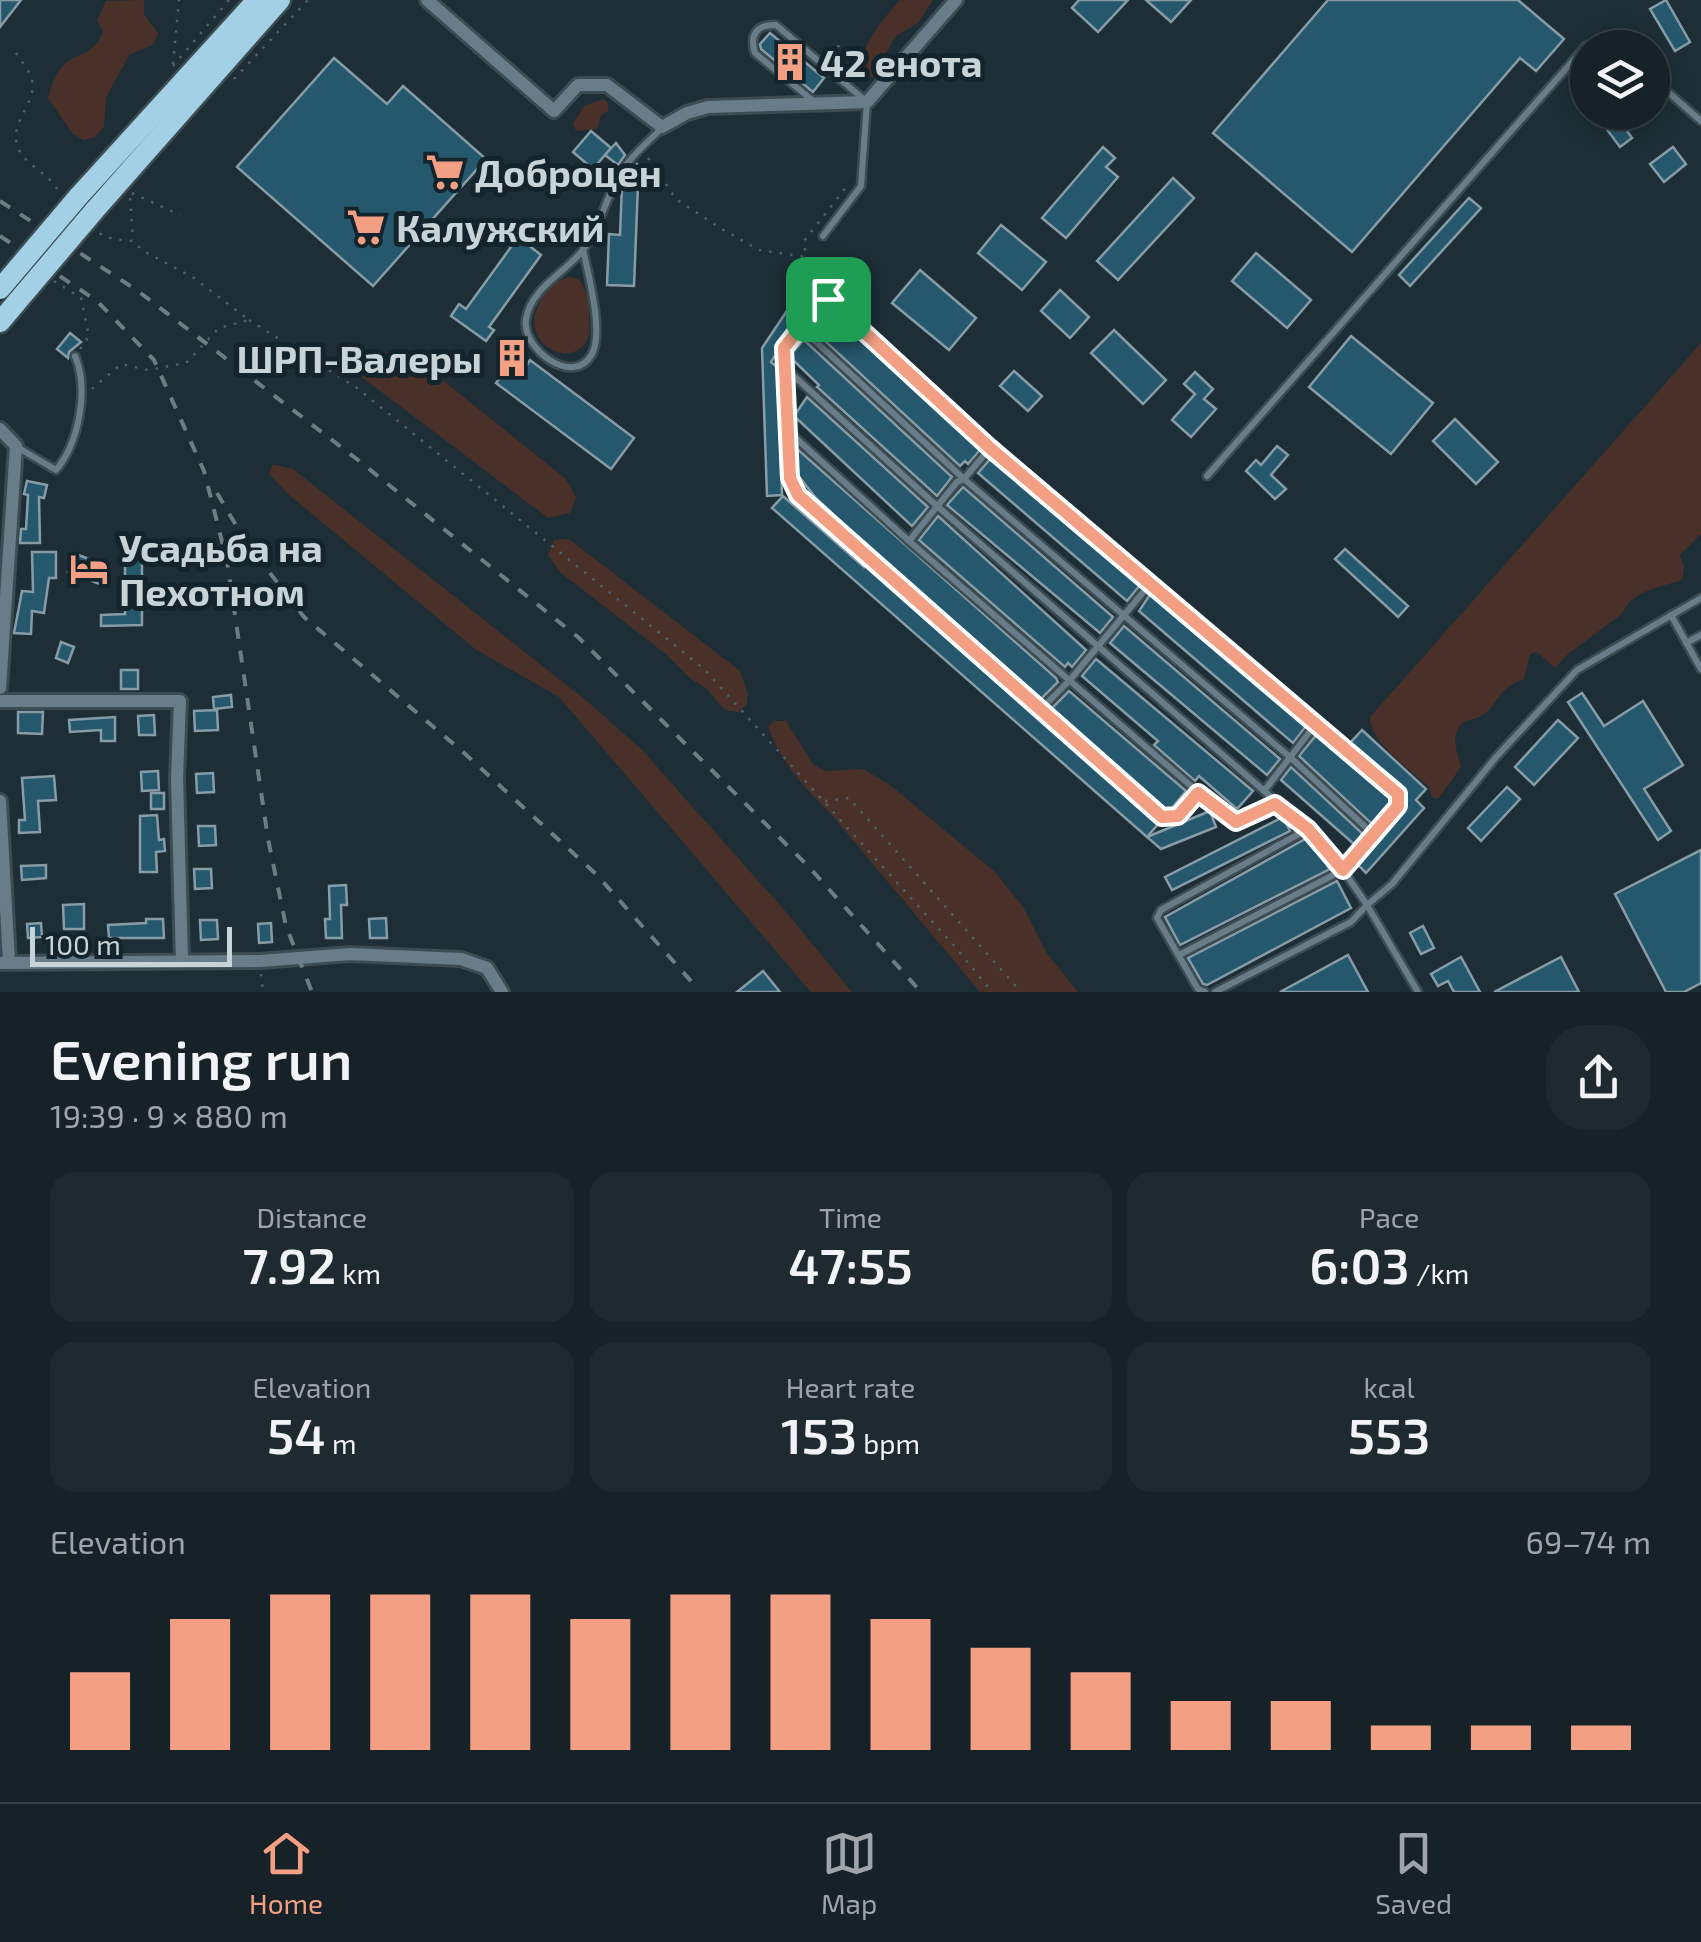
<!DOCTYPE html>
<meta charset="utf-8">
<style>
body{margin:0;font-family:"Exo 2",sans-serif;background:#1f2a30;color:#f1f3f6;height:100vh;display:flex;flex-direction:column;font-size:38px;white-space:nowrap}
*{box-sizing:border-box;margin:0}
p{font-size:32px;color:#9ea4a8}
.icon{flex:none;width:55px;height:55px;fill:none;stroke:currentColor;stroke-width:2;stroke-linecap:round;stroke-linejoin:round}
.map{position:relative;height:992px;overflow:hidden}
.sheet{display:flex;flex-direction:column;background:#162228;flex:1}
.sheet>*{flex:none}
.buttons{position:absolute;left:1570px;top:30px;display:grid;gap:20px}
.buttons a{display:grid;place-items:center;width:100px;height:100px;border-radius:50%;background:#162228;box-shadow:0 5px 25px #0003,0 0 0 2px #353f45;font-size:50px}
.scale{position:absolute;left:30px;bottom:25px;width:202px;box-sizing:border-box;padding-left:10px;border:5px solid #c8d3d8;border-top:0;font-size:28px;line-height:35px;white-space:nowrap;color:#c8d3d8;-webkit-text-stroke:8px #13242c;paint-order:stroke}
.pin{position:absolute;display:grid;place-items:center;width:85px;height:85px;color:#fff;margin:-42px;border-radius:20px;box-shadow:0 5px 15px #0006}
.round{display:grid;place-items:center;flex:none;width:105px;height:105px;border-radius:40px;background:#1f2a30}
.headline{display:flex;align-items:center;justify-content:space-between;height:170px;padding:0 50px}
h1{font-size:55px;font-weight:600;line-height:75px}
.figures{display:grid;grid-template-columns:repeat(3,1fr);gap:15px;height:170px;padding:10px 50px}
.figures div{display:grid;align-content:center;border-radius:25px;background:#1f2a30;text-align:center}
.figures b{font-size:50px;font-weight:600}
.figures small{font-size:28px;font-weight:400}
.figures p{font-size:28px}
.chart{height:280px;padding:20px 50px}
.chart p{display:flex;justify-content:space-between}
.chart svg{width:100%;height:180px;margin-top:10px;stroke:#f39f84;stroke-width:6}
.dock{display:flex;justify-content:space-around;align-items:center;height:140px;border-top:2px solid #353f45;background:#162228;font-size:28px;color:#9ea4a8}
.dock a{display:grid;justify-items:center;gap:5px}
.dock .selected{color:#f39f84}
.map>svg:first-child{display:block}
.green{fill:#493028}
.building{fill:#26586d;stroke:#879ca6;stroke-width:2.5}
.lines{fill:none;stroke-linecap:round;stroke-linejoin:round}
.service-casing{stroke:#3c4c53;stroke-width:11}
.minor-casing{stroke:#3c4c53;stroke-width:18}
.primary-casing{stroke:#3c4c53;stroke-width:25}
.path{stroke:#516067;stroke-width:2.5;stroke-dasharray:2.5 8;stroke-linecap:butt}
.service{stroke:#687d87;stroke-width:6}
.minor{stroke:#687d87;stroke-width:12}
.primary{stroke:#a4d0e5;stroke-width:20}
.rail{stroke:#6e7d83;stroke-width:4;stroke-dasharray:12 12;stroke-linecap:butt}
.primary-bridge-casing{stroke:#3c4c53;stroke-width:25;stroke-linecap:butt}
.primary-bridge{stroke:#a4d0e5;stroke-width:20}
.route-casing{stroke:#fff;stroke-width:20}
.route{stroke:#f39f84;stroke-width:12}
.labels{text-anchor:middle;dominant-baseline:central;stroke-width:10;stroke-linejoin:round;paint-order:stroke}
.poi-label{font-size:38px;font-weight:bold;fill:#c8d3d8;stroke:#13242c;text-anchor:start}
</style>
<div class="map">
<svg width="1701" height="992" viewBox="0 0 1701 992">
<rect width="100%" height="100%" fill="#1d2e36"/>
<g class="green">
<path d="M144,0V14L158,33L154,44L129,55L106,98L104,127L95,137L84,140L73,134L48,98C51,88 54,76 61,68C76,50 94,58 103,31L97,20L106,1Z"/>
<path d="M900,0H933L919,22L896,36L885,55L880,77L866,78L860,67C866,38 881,22 900,0Z"/>
<path d="M603,99L608,103V111L601,115L597,129L576,131L573,124L584,106Z"/>
<path d="M569,277L579,279C587,292 590,301 589,316C589,325 591,338 584,345C564,367 523,342 537,308C544,292 553,281 569,277Z"/>
<path d="M1701,343V534L1680,555L1684,567L1682,580C1659,588 1632,590 1622,614L1568,654L1555,668L1537,652L1530,654L1524,679C1495,690 1501,703 1481,716C1473,721 1465,718 1459,727C1451,740 1458,754 1461,767L1438,799L1432,797L1429,787C1411,770 1370,743 1370,717Z"/>
<path d="M380,350L420,362L566,479L576,497L570,513L548,518L359,375L363,357Z"/>
<path d="M273,464L293,469L588,702L642,750L786,912L852,992H811L559,697L475,649L288,494L269,474Z"/>
<path d="M569,539L740,671L748,694L747,704L738,712L725,710L706,688L691,679L667,655L560,572L548,555L554,540Z"/>
<path d="M774,721H786L813,764L825,771L863,769L890,785L995,872L1023,907L1046,952L1078,992H980L831,814C805,789 780,761 768,727Z"/>
</g>
<g class="building">
<path d="M0,0H21L0,27Z"/>
<path d="M1079,0H1128L1098,32L1072,8Z"/>
<path d="M1146,0H1191L1171,22Z"/>
<path d="M1328,0H1518L1564,39L1536,71L1520,58L1352,252L1213,133Z"/>
<path d="M1666,0L1690,42L1675,51L1650,9Z"/>
<path d="M770,33L824,78L813,92L761,49L760,44Z"/>
<path d="M334,58L387,104L403,86L486,159L373,286L237,167Z"/>
<path d="M1594,112H1614L1632,138L1620,147Z"/>
<path d="M591,131L611,148L593,169L573,152Z"/>
<path d="M616,143L625,155L618,165L605,155Z"/>
<path d="M1103,147L1115,158L1106,167L1118,177L1066,238L1042,218Z"/>
<path d="M1673,147L1686,164L1664,182L1650,164Z"/>
<path d="M637,164L651,177L645,184L629,173Z"/>
<path d="M1173,178L1194,198L1118,280L1097,261Z"/>
<path d="M622,185H638L634,286L607,285L609,234L620,235Z"/>
<path d="M1469,198L1481,208L1410,286L1399,275Z"/>
<path d="M499,222L541,255L489,327L494,330L486,341L451,316L459,304L466,309L511,247L491,232Z"/>
<path d="M1001,225L1046,262L1022,290L978,253Z"/>
<path d="M1256,253L1311,300L1287,328L1232,281Z"/>
<path d="M920,270L976,318L949,350L892,303Z"/>
<path d="M811,275L824,284L781,339L778,351L771,362L777,367L782,495L767,496L762,348Z"/>
<path d="M1060,290L1089,317L1070,338L1041,311Z"/>
<path d="M831,311L981,449L968,464L965,461L960,466L813,330Z"/>
<path d="M1114,330L1166,380L1143,404L1091,353Z"/>
<path d="M70,333L81,342L69,352L68,358L57,349Z"/>
<path d="M1351,336L1433,403L1391,454L1309,387Z"/>
<path d="M804,340L952,477L937,496L817,387L819,385L792,359V353Z"/>
<path d="M516,357L527,365L530,360L634,438L611,469L496,383Z"/>
<path d="M1014,371L1042,396L1028,411L1000,386Z"/>
<path d="M1195,372L1213,389L1204,399L1216,409L1191,437L1172,420L1195,394L1184,384Z"/>
<path d="M807,397L928,507L912,526L794,416Z"/>
<path d="M1455,419L1498,462L1476,484L1433,441Z"/>
<path d="M1277,446L1288,455L1271,475L1286,489L1275,499L1246,471L1256,460L1261,465Z"/>
<path d="M795,447L1056,678L1058,682L1040,700L875,554L816,498L797,474Z"/>
<path d="M991,458L1141,584L1127,601L978,473Z"/>
<path d="M27,481L47,485L44,498L39,497L40,543H20L21,529H26L28,495L24,494Z"/>
<path d="M963,487L1113,617L1100,633L947,505Z"/>
<path d="M783,496L864,567L866,564L1159,823L1147,837L772,508Z"/>
<path d="M938,516L1086,650L1072,667L1068,663L1065,667L919,540Z"/>
<path d="M1345,549L1408,606L1398,617L1335,559Z"/>
<path d="M32,552H56V578H49L44,613L32,611L31,634L14,633L22,591L33,592Z"/>
<path d="M125,552H142V625L101,626V615L125,614Z"/>
<path d="M76,554L109,567L102,585L68,572Z"/>
<path d="M1151,593L1307,725L1293,743L1139,611Z"/>
<path d="M1124,626L1280,759L1267,775L1110,643Z"/>
<path d="M61,642L74,647L68,663L56,658Z"/>
<path d="M1096,659L1253,791L1237,809L1199,776L1195,781L1154,745L1158,741L1082,676Z"/>
<rect x="121" y="670" width="17" height="19"/>
<path d="M1069,691L1186,791L1170,810H1164L1051,709Z"/>
<path d="M1582,693L1604,726L1643,701L1683,765L1644,789L1671,831L1658,840L1568,702Z"/>
<path d="M231,695L232,707L214,709L213,697Z"/>
<path d="M217,710L218,730L195,731L194,711Z"/>
<path d="M18,712H43L42,734L18,733Z"/>
<path d="M154,715L155,735H139L138,716Z"/>
<path d="M115,717V741H101V730L70,732L69,720Z"/>
<path d="M1558,720L1578,738L1534,785L1515,767Z"/>
<path d="M1362,730L1426,789L1416,800L1424,808L1366,873L1357,864L1403,810L1405,793L1350,743Z"/>
<path d="M1317,734L1391,796V803L1373,825L1299,756Z"/>
<path d="M1291,767L1364,835L1355,845L1281,780Z"/>
<path d="M158,771L159,790L142,791L141,772Z"/>
<path d="M213,773L214,792L197,793L196,774Z"/>
<path d="M54,776L56,800L38,801L40,832L19,833V820H25L22,778Z"/>
<path d="M1507,787L1520,799L1481,841L1468,828Z"/>
<rect x="151" y="793" width="13" height="16"/>
<path d="M1210,811L1216,827L1161,849L1147,837Z"/>
<path d="M157,815L159,840L164,839L165,851L156,852L157,872H140V816Z"/>
<path d="M1283,817L1290,831L1172,890L1165,877Z"/>
<path d="M198,826H215L216,845L199,846Z"/>
<path d="M1307,838L1330,869L1180,945L1165,917Z"/>
<path d="M1701,850V983L1684,992H1666L1615,894Z"/>
<path d="M46,865V878L22,880L21,866Z"/>
<path d="M194,869H211L212,888L195,889Z"/>
<path d="M1337,881L1351,908L1207,985L1203,984L1188,958Z"/>
<path d="M346,885L347,905H341L342,938H326L325,919H330L329,886Z"/>
<path d="M84,904V929H64L63,905Z"/>
<path d="M386,918L387,938H370L369,919Z"/>
<path d="M146,919H163L164,938H109L108,925L146,923Z"/>
<path d="M200,920H217L218,939L201,940Z"/>
<path d="M41,923L42,937L28,938L27,924Z"/>
<path d="M271,923L272,942L259,943L258,924Z"/>
<path d="M1423,926L1434,948L1421,954L1410,933Z"/>
<path d="M1348,955L1368,992H1280Z"/>
<path d="M1461,957L1480,992H1454L1448,981L1438,986L1431,974Z"/>
<path d="M1561,957L1579,992H1494Z"/>
<path d="M763,971L780,992H737Z"/>
</g>
<g class="lines">
<g class="service-casing">
<g id="service">
<path d="M1652,78L1701,121"/>
<path d="M812,100L755,53C749,35 757,24 776,25L867,102L861,186L823,236"/>
<path d="M583,249C588,274 604,332 592,354C574,388 521,349 526,319C531,288 565,273 583,250C601,226 607,192 624,168C633,154 649,141 661,129"/>
<path d="M800,327L964,479L1291,758L1372,833"/>
<path d="M784,368L790,478L798,495L1162,817L1178,816L1198,793"/>
<path d="M788,431L909,541L1229,819C1244,826 1262,810 1275,803"/>
<path d="M17,447L56,470C79,443 89,389 75,356"/>
<path d="M1207,476L1586,46L1601,41L1619,48"/>
<path d="M909,541L957,482L964,479L990,448"/>
<path d="M1671,615L1701,669"/>
<path d="M1686,643L1701,635"/>
<path d="M1040,710L1069,681L1150,584"/>
<path d="M1264,791L1315,725"/>
<path d="M1179,955L1343,870L1398,806V793L990,448L825,296L786,343L784,367L937,506L1308,829L1343,870L1367,905L1351,922L1215,992"/>
<path d="M1205,992L1198,989L1157,918L1161,910L1308,829"/>
<path d="M1418,992L1367,905L1392,884L1497,756L1577,670L1701,598"/>
</g>
</g>
<g class="minor-casing">
<g id="minor">
<path d="M427,0L554,111L578,85H607L662,127L687,113L708,107L867,102L956,0"/>
<path d="M0,429L16,446L0,688"/>
<path d="M0,701H180L177,778L182,960"/>
<path d="M0,801L9,962"/>
<path d="M0,963L260,961L350,954L461,959L487,968L502,992"/>
</g>
</g>
<g class="primary-casing">
<g id="primary">
<path d="M78,197L257,0"/>
<path d="M94,211L280,0"/>
<path d="M0,322L16,303"/>
</g>
</g>
<g class="path">
<path d="M838,45L847,72"/>
<path d="M16,53C21,61 30,71 32,80C37,100 14,118 16,140C19,165 51,172 59,193"/>
<path d="M173,64L179,0"/>
<path d="M173,66L229,0"/>
<path d="M234,79L308,0"/>
<path d="M648,158L676,199L720,228L759,250L806,257"/>
<path d="M132,193L180,215"/>
<path d="M130,198L133,240"/>
<path d="M54,281L81,298L89,336L80,349"/>
<path d="M826,285V280L806,257L804,241L847,186"/>
<path d="M249,320L357,388L704,669L957,949L992,992"/>
<path d="M92,389L121,364L148,370L186,363L219,328L249,320L194,278L142,250L133,241L112,239L99,233"/>
<path d="M825,801L849,798L1021,992"/>
<path d="M261,974L263,992"/>
</g>
<use href="#service" class="service"/>
<use href="#minor" class="minor"/>
<use href="#primary" class="primary"/>
<g class="rail">
<path d="M0,201L138,291L358,460L579,638L809,867L921,992"/>
<path d="M0,236L97,301L154,360L204,471L227,561L268,839L286,926L312,992"/>
<path d="M217,493L246,542L304,617L462,751L597,875L697,988"/>
</g>
<g class="primary-bridge-casing">
<g id="primary-bridge">
<path d="M0,289L78,197"/>
<path d="M16,303L94,211"/>
</g>
</g>
<use href="#primary-bridge" class="primary-bridge"/>
</g>
<g class="lines">
<g class="route-casing">
<path id="route" d="M825,296L990,448L1398,794V806L1343,870L1308,829L1275,804L1236,822L1198,793L1178,816L1162,817L798,495L790,478L784,348Z"/>
</g>
<use href="#route" class="route"/>
</g>
<defs>
<g id="building-bare" transform="scale(3)"><path d="M-4-6H4V6H1V3H-1V6H-4ZM-2.5-4.3h1.7v1.8h-1.7ZM.8-4.3h1.7v1.8H.8ZM-2.5-1h1.7V.8h-1.7ZM.8-1h1.7V.8H.8Z" fill="#f39f84" stroke="#13242c" stroke-width="2.5" paint-order="stroke"/></g>
<g id="supermarket-bare" transform="scale(3)"><path d="M-6-5.5h2.5l.6 2H6L4.5 2H-2.5L-4.4-4H-6ZM-1.5 3.2a1.3 1.3 0 1 0 .1 0ZM3 3.2a1.3 1.3 0 1 0 .1 0Z" fill="#f39f84" stroke="#13242c" stroke-width="2.5" paint-order="stroke"/></g>
<g id="hotel-bare" transform="scale(3)"><path d="M-6-4.5h1.5V1H6V5H4.5V3h-9V5H-6ZM-4 0a1.8 1.8 0 1 1 3.6 0ZM.5 0V-2.5h3Q6-2.5 6 0Z" fill="#f39f84" stroke="#13242c" stroke-width="2.5" paint-order="stroke"/></g>
</defs>
<g fill-rule="evenodd">
<use href="#building-bare" x="790" y="62"/>
<use href="#supermarket-bare" x="445" y="172"/>
<use href="#supermarket-bare" x="366" y="227"/>
<use href="#building-bare" x="512" y="358"/>
<use href="#hotel-bare" x="89" y="569"/>
</g>
<g class="labels">
<g class="poi-label">
<text x="820" y="62">42 енота</text>
<text x="475" y="172">Доброцен</text>
<text x="396" y="227">Калужский</text>
<text x="482" y="358" text-anchor="end">ШРП-Валеры</text>
<text x="119" y="547">Усадьба на<tspan x="119" dy="44">Пехотном</tspan></text>
</g>
</g>
</svg>
<div class="buttons">
<a><svg class="icon" aria-label="layers" viewBox="0 0 24 24"><path d="M12 4l9 5-9 5-9-5zM3 14l9 5 9-5"/></svg></a>
</div>
<div class="scale">100 m</div>
<div class="pin" style="left:828px;top:299px;background:#1e9e55"><svg class="icon" aria-label="arrive" viewBox="0 0 24 24"><path d="M6 21V4h12l-3 4 3 4H6"/></svg></div>
</div>
<section class="sheet">
<div class="headline"><div><h1>Evening run</h1><p>19:39 · 9 × 880 m</p></div><a class="round"><svg class="icon" aria-label="share" viewBox="0 0 24 24"><path d="M12 15V3M7 8l5-5 5 5M5 13v7h14v-7"/></svg></a></div>
<div class="figures">
<div><p>Distance</p><b>7.92<small> km</small></b></div>
<div><p>Time</p><b>47:55</b></div>
<div><p>Pace</p><b>6:03<small> /km</small></b></div>
</div>
<div class="figures">
<div><p>Elevation</p><b>54<small> m</small></b></div>
<div><p>Heart rate</p><b>153<small> bpm</small></b></div>
<div><p>kcal</p><b>553</b></div>
</div>
<div class="chart"><p><span>Elevation</span>69–74 m</p>
<svg viewBox="0 0 160 44" preserveAspectRatio="none"><path d="M5 44V25M15 44V12M25 44V6M35 44V6M45 44V6M55 44V12M65 44V6M75 44V6M85 44V12M95 44V19M105 44V25M115 44V32M125 44V32M135 44V38M145 44V38M155 44V38"/></svg>
</div>
</section>
<nav class="dock">
<a class="selected"><svg class="icon" aria-label="home" viewBox="0 0 24 24"><path d="M3 11l9-7 9 7M6 9v11h12V9"/></svg>Home</a>
<a><svg class="icon" aria-label="map" viewBox="0 0 24 24"><path d="M3 6l6-2 6 2 6-2v14l-6 2-6-2-6 2zM9 4v14M15 6v14"/></svg>Map</a>
<a><svg class="icon" aria-label="saved" viewBox="0 0 24 24"><path d="M7 4h10v16l-5-4-5 4z"/></svg>Saved</a>
</nav>
